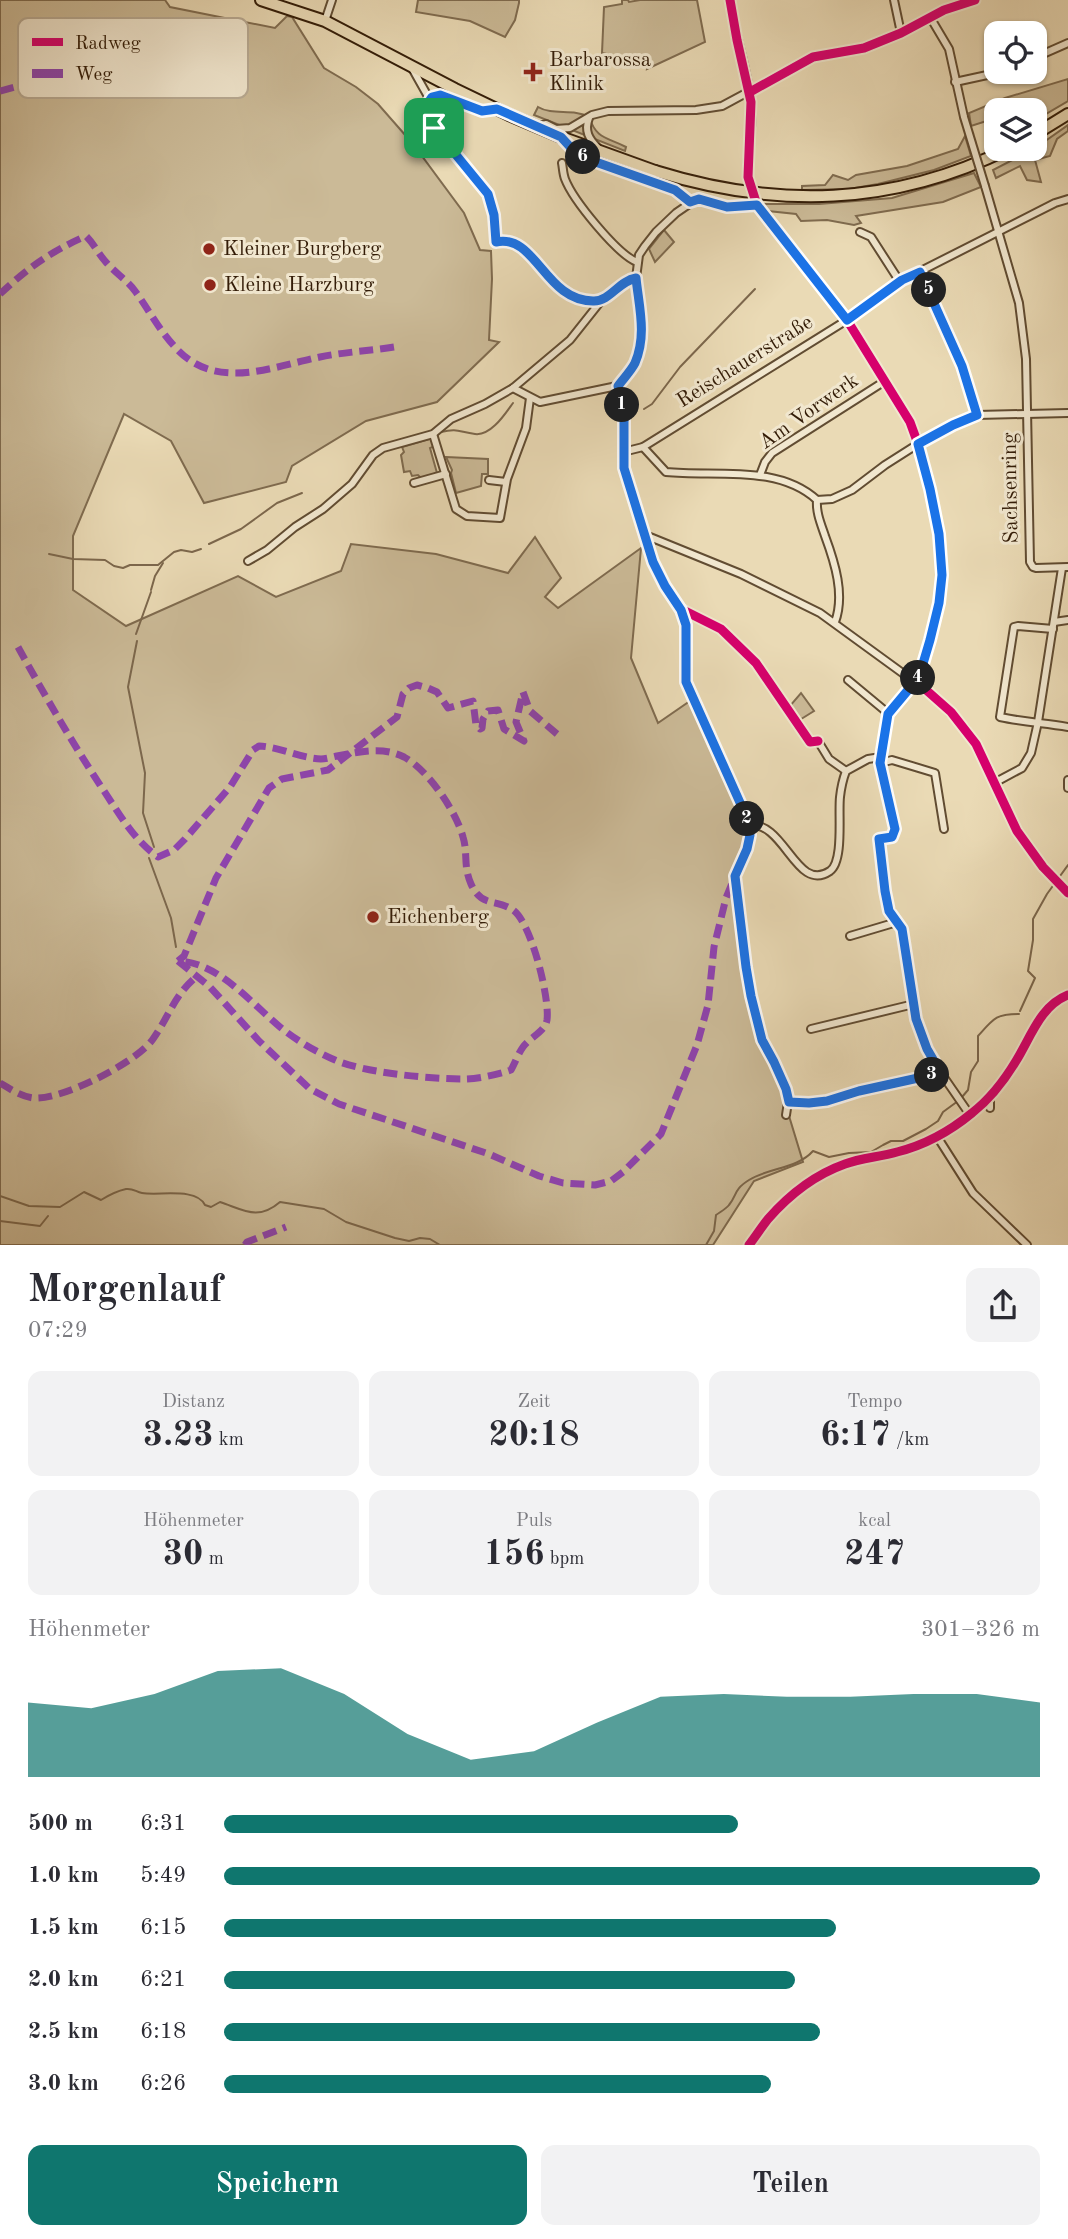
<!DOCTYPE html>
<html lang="de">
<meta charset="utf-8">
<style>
body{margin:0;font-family:"Old Standard TT",serif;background:#f2f2f3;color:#2b2b33;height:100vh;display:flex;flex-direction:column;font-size:26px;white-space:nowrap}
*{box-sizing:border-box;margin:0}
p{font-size:23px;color:#7c7c81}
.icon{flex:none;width:38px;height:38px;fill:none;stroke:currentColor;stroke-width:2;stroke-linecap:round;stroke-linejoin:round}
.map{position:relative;height:1245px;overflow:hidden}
.sheet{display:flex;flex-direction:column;background:#fff;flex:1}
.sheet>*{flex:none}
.fabs{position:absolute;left:984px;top:21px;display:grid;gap:14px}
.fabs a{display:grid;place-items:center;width:63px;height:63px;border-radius:14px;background:#fff;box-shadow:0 2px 5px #0004;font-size:35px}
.pin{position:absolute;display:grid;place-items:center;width:60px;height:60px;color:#fff;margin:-30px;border-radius:14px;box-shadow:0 4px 10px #0006}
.km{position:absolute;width:35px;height:35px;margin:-18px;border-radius:50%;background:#222;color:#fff;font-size:19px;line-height:35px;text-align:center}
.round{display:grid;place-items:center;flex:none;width:74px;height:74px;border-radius:14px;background:#f2f2f3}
.overview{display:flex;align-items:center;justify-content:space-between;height:119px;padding:0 28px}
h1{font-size:38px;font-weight:800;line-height:52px}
.metrics{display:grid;grid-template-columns:repeat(3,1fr);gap:10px;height:119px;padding:7px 28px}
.metrics div{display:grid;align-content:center;border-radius:14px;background:#f2f2f3;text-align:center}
.metrics b{font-size:35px;font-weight:800}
.metrics small{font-size:19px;font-weight:400}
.metrics p{font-size:19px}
.chart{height:196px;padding:14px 28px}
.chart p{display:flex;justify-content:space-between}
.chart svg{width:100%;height:126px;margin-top:7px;fill:#0f766e;opacity:.7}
.button{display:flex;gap:14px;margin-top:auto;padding:14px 28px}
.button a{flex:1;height:80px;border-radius:14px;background:#0f766e;color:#fff;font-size:28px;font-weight:800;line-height:80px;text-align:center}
.button a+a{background:#f2f2f3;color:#2b2b33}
ul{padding:0 28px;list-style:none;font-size:23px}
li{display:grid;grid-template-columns:112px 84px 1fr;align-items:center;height:52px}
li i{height:18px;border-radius:9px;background:#0f766e}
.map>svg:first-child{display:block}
.green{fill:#cbba97;stroke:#7f6b4f;stroke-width:2}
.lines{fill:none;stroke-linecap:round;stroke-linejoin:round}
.stream{stroke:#7c674c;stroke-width:2}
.minor-casing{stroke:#614c32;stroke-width:10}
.primary-casing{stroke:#331c07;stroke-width:14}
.trunk-casing{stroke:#331c07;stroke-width:14}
.minor{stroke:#f1e7cf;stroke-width:6}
.primary{stroke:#eadab5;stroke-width:10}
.trunk{stroke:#eadab5;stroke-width:10}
.minor-bridge-casing{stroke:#614c32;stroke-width:10;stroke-linecap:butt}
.minor-bridge{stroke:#f1e7cf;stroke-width:6}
.quiet{stroke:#8e44ad;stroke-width:7;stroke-dasharray:14 7;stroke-linecap:butt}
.cycleway-casing{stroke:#f1e7cf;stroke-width:13}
.cycleway{stroke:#d6006c;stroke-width:9}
.route-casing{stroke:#fff;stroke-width:14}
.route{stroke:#1a73e8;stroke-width:9}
.poi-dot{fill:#8f2418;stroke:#f1e7cf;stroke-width:2.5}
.labels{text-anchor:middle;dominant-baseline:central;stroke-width:6;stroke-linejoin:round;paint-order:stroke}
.poi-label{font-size:21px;fill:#331c07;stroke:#f1e7cf;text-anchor:start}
.street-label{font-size:21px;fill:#331c07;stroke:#f1e7cf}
.key{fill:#f1e7cf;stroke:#b8aa93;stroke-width:2}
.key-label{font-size:19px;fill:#331c07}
</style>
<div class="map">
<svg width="1068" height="1245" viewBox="0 0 1068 1245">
<rect width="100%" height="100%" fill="#eadab5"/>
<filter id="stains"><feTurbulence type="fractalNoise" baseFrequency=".00286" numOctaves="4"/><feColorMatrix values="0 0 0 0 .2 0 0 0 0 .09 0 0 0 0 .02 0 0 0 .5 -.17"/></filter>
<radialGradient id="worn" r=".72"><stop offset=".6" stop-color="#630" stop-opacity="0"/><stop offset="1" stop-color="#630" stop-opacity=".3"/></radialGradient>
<g class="green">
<path d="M0,0H165L170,7L275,28L287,16L292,17L324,68L356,87L378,104L413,144L464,213L480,250L491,251L492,279L489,340L499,342L437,402L366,421L292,466L286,482L204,503L171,441L124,414L73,536V590L126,626L238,576L276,597L341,571L351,544L436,554L508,573L535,537L561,578L545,597L558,608L641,548L631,658L658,723L690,701L743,811L747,831L745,848L733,873L736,903L765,1037L803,1162L754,1181L713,1245H0Z"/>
<path d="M418,0H519V3L515,20L505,37L470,21L416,12Z"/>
<path d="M622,0H628L629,2L640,0H697L705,42L647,69L648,63L602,53L604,7L622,4Z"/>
<path d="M1068,79V101L1034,121V110H996V118L971,126L969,113L1005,98Z"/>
<path d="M538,107C553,116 573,108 589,117C597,140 607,137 626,147L625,151L534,115Z"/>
<path d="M1068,125V131L1057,139L1050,156L1035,160L1041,182L1027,180L1020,166L996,178L993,170L1034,149Z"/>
<path d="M965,136L971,156L934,170L878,184L849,189L802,190V186L825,185L833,175L848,180L856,175L907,166L958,149Z"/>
<path d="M974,173L981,187L943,202L856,216L861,223L854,225L827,220L801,221L796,214L768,211L763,204H819L892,198Z"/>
<path d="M664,230L674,242L655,262L649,249Z"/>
<path d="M433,438L435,446L430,448L437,473L421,478L418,475L412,476L410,471L404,472L401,455L404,452L402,447Z"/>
<path d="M446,457L488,459V474H482L481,486L456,493L451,473L452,470Z"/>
<path d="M801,693L814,711L798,721L789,707Z"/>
</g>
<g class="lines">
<g class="stream">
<path d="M644,409L652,404L680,367L755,289"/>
<path d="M441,432C458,428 459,432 475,434C491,436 505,414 513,403"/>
<path d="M209,544L241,529L277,503L302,493"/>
<path d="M49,554L73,559L105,560L114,566L123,568L130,565H158L174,552L181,550L192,552L201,549"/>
<path d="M151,590L155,576L163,563"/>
<path d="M136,634L151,592"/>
<path d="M137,641L128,687L145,773L143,813L154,847"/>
<path d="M149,858L171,918L176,947"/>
<path d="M1020,1011L1035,978L1028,971L1033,940V919L1047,894L1068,865"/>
<path d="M962,1097L968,1090L971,1072L978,1061V1036C994,1018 996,1014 1019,1014"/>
<path d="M0,1196L29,1206L60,1207L84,1192L101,1200C109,1195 117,1191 126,1189C133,1188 136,1192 142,1193C159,1196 196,1187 205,1205L211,1207L220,1202C244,1210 258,1221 280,1202L324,1209L346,1222L395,1238L409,1241L420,1238L430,1239L440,1245"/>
<path d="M0,1221L40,1226L48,1216"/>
<path d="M706,1245L714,1231L716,1215C720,1212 726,1209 729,1205C738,1194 733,1190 749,1180C770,1167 797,1169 813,1151L829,1157L849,1153L871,1152L883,1145L891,1141H903L926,1129L938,1121L943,1112L958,1101"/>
</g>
<g class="minor-casing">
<g id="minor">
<path d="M730,0C735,35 747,68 751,102C755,130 743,157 750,184"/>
<path d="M894,0L901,33"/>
<path d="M930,17L949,49L964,117"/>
<path d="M325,21L332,0"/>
<path d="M1034,58L1068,43"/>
<path d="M412,68L430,100"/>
<path d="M955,82L1001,72"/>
<path d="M494,109L483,111L477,110C461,105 439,84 428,103L434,128L487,194L494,215L496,242C536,233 542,305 601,301"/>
<path d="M589,118C584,131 589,139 598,148"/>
<path d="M538,126L546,124L556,129L570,128L592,115L608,111L696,110L722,106L813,57L864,48L901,33L944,10L975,0"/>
<path d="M564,141C598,176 654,171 690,202"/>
<path d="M562,163C563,168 563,174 565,179C573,200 617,254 637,262"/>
<path d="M985,186L1019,303L1026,359L1030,562L1033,567L1036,568L1068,567"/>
<path d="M756,203L847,320L910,422L930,489L942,561L939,603L930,640L919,677L889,714L880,763L895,829L892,837L879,839C882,866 881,898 897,922"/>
<path d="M757,205L735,208L716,204L703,199L695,200L676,213L656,232L645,246L639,255L636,278L642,319L641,337L634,365L617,386L624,411V468L653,562L665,586L681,609L686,625V682L746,816L749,835L747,849L735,876L746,967L751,996L762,1040L786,1089L788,1102L786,1115"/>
<path d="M860,232L871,237L900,282"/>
<path d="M920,272L962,366L977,415"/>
<path d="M513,388L540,402L617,386"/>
<path d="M433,434L456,509L467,516L500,518L507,479L526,428L530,398"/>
<path d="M643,447L666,472C715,477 778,464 817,500C816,513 821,524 825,536C835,563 845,595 835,622"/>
<path d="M623,452L643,447L847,320L903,280L1055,203L1068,199"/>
<path d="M760,475L765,462L772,453L885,381"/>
<path d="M489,480L506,482"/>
<path d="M414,483L446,474"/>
<path d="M817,500L832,499L852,490L885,465L918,444L953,425L977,415L1068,413"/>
<path d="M645,535L741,574L820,613L934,696L965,728L976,744L1017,831L1043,867L1068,893"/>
<path d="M248,561L267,550L295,527L323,509L352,484L373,455L383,448L433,434L451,419L485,404L513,388L570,340L601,301L629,279L636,278"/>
<path d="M1054,622L1068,620"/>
<path d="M1053,629L1018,626L1014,627L1000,717C1023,722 1045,723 1068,727"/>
<path d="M848,680L889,714"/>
<path d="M818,741L829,759L846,771"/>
<path d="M880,763L892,760L935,773L944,829"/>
<path d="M1068,780V788"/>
<path d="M994,783L1022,768L1031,753L1038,722L1062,568"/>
<path d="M748,825C785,820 796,894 830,871C844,861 838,814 840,797C841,788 843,779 846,771L868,759L881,757"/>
<path d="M850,936L897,922L902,929L916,1019L920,1034L941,1073L970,1115"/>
<path d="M811,1029L914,1004"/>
<path d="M990,1097V1108"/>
<path d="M788,1102L809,1103L827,1101L859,1091L941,1073"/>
<path d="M938,1138L973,1193L1027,1245"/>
<path d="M749,1245C755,1237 761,1228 768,1219C789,1195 814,1175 845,1164C861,1158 880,1157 897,1152C925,1145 949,1132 972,1113C990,1099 1004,1081 1016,1061C1031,1037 1040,1006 1068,995"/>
</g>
</g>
<g class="primary-casing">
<path id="primary" d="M261,0L325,21L455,89L509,115L561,137L655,171"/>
</g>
<g class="trunk-casing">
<g id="trunk">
<path d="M1034,135L1068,114"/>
<path d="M655,171C777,209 892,206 1008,149"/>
</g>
</g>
<use href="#minor" class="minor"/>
<use href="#primary" class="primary"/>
<use href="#trunk" class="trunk"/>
<g class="minor-bridge-casing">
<g id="minor-bridge">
<path d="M964,117L985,186"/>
<path d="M750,184L756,203"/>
</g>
</g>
<use href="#minor-bridge" class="minor-bridge"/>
<g class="quiet">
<path d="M0,91L19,86"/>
<path d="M0,294C29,267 50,252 86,236C94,244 98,253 105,261C114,272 127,280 135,291C149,310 159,330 175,347C215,392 271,367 320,357C344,352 369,351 394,347"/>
<path d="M18,647C45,696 73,744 104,791C120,815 134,840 158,857L174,850L185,839L230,787L253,750L259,746C280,747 300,758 321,759C326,759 332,757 337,756C360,752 382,746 404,757C428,770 456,811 463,837C468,853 463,866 471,884C482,908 495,898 513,910C531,922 550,998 547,1020C545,1032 530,1037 523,1047C518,1054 515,1063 511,1070C496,1075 478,1079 463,1079C431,1079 365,1073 335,1060C316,1052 296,1040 280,1027C251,1003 218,962 178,961"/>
<path d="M178,961L210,987L259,1041L310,1089L339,1104L489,1154L539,1176L563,1183L595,1185L611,1181L623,1172L661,1134L697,1045L708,1005L714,947L726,898L735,876"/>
<path d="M178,961L184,956L216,878L269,788L282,779L328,770L397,717L403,694L409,688L417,685L428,688L437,692L448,708L473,701L476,725L480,729L482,728L483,719L488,711L498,710L504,729L524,741L516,722L523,692L530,711L557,734"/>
<path d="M0,1083C10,1089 22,1097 34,1098C63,1100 137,1062 153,1039C168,1018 175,994 196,977"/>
<path d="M245,1245L247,1242L286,1227"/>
</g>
<g class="cycleway-casing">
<g id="cycleway">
<path d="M730,0L737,40L751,102L748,177L757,205L847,320L910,422L918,444L930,489L939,534L942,575L939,603L930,640L919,677L916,681L951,712L976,744L1017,831L1043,867L1068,893"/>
<path d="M750,92L813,57L864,48L901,33L944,10L975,0"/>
<path d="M681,609L721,629L756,663L810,742L818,741"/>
<path d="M749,1245C755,1237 761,1228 768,1219C789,1195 814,1175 845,1164C861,1158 880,1157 897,1152C925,1145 949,1132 972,1113C990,1099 1004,1081 1016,1061C1031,1037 1040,1006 1068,995"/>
</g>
</g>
<use href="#cycleway" class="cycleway"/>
</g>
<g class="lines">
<g class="route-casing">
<path id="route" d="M440,95L482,111L497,109L561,137L573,150L590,160L675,190L690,202L699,199L727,207L757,205L847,320L902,280L920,272L962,366L977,415L953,425L918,444L930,489L939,534L942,575L939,603L930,640L919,677L888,714L880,763L895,829L892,837L879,839L885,891L889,911L902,929L916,1019L927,1049L941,1073L859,1091L827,1101L809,1103L789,1102L786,1089L774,1062L762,1040L751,996L746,967L735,876L747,849L750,835L746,816L686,682V625L681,610L665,586L653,562L624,468V411L618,386C623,379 631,371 635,363C647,335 639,307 636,278C619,281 610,301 594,301C545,302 536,233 496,242L494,215L488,194L434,128L428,103L432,97Z"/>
</g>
<use href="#route" class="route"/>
</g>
<g class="poi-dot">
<path d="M529.5 61.5h7v7h7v7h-7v7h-7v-7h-7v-7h7z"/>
<circle cx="209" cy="249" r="7"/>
<circle cx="210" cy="285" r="7"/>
<circle cx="373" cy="917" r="7"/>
</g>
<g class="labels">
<g class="poi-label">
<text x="549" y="60">Barbarossa<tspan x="549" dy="24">Klinik</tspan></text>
<text x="223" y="249">Kleiner Burgberg</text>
<text x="224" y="285">Kleine Harzburg</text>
<text x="387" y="917">Eichenberg</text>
</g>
<g class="street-label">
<text transform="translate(745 362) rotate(-32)">Reischauerstraße</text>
<text transform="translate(809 412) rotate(-35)">Am Vorwerk</text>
<text transform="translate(1011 488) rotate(-91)">Sachsenring</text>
</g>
</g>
<rect x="18" y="18" width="230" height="80" rx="10" class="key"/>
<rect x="32" y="38" width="31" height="8" fill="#d6006c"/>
<rect x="32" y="69" width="31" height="9" fill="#8e44ad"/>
<g class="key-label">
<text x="75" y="49">Radweg</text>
<text x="75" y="80">Weg</text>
</g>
<rect width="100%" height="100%" filter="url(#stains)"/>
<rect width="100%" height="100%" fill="url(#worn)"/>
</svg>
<div class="fabs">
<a><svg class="icon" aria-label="locate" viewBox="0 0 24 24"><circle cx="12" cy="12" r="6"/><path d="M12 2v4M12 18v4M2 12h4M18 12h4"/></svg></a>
<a><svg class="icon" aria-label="layers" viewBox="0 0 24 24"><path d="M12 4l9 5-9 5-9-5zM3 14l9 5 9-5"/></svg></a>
</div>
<div class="pin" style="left:434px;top:128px;background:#1e9e55"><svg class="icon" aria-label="arrive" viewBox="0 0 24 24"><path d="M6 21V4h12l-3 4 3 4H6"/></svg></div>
<b class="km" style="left:622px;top:405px">1</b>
<b class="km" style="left:747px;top:819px">2</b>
<b class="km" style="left:932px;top:1075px">3</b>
<b class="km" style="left:918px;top:678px">4</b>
<b class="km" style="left:929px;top:290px">5</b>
<b class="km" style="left:583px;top:157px">6</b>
</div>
<section class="sheet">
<div class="overview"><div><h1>Morgenlauf</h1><p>07:29</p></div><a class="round"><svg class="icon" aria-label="share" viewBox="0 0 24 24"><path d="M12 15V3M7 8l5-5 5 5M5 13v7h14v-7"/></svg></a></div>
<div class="metrics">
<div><p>Distanz</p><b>3.23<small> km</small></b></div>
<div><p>Zeit</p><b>20:18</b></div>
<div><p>Tempo</p><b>6:17<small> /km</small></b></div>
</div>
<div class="metrics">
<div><p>Höhenmeter</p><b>30<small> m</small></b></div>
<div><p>Puls</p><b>156<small> bpm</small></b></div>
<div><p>kcal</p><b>247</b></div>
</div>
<div class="chart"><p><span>Höhenmeter</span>301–326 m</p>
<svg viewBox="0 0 160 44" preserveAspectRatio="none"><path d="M0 44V18L10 20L20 15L30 7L40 6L50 15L60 29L70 38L80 35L90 25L100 16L110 15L120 16L130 16L140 15L150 15L160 18V44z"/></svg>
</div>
<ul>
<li><b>500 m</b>6:31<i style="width:63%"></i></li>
<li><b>1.0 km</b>5:49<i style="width:100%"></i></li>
<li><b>1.5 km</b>6:15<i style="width:75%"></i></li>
<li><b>2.0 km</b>6:21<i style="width:70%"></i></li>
<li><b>2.5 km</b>6:18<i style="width:73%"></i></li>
<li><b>3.0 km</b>6:26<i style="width:67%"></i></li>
</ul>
<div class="button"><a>Speichern</a><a>Teilen</a></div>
</section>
